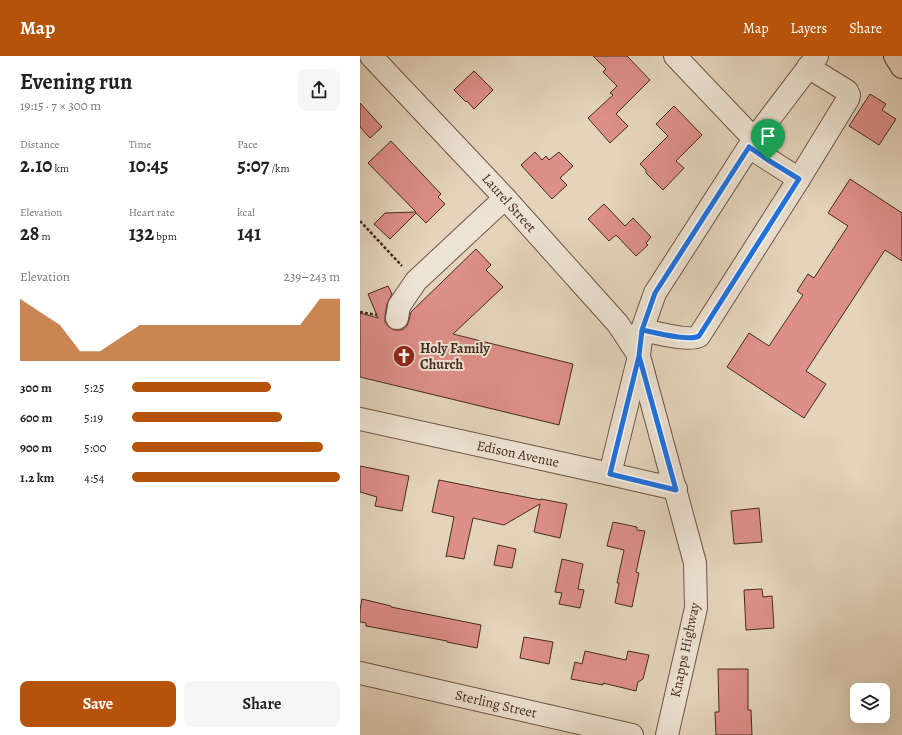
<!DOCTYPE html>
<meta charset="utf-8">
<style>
body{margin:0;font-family:Alegreya,serif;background:#f6f6f6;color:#222;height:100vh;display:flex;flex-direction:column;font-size:15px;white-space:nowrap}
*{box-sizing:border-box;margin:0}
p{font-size:13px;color:#767676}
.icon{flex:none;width:22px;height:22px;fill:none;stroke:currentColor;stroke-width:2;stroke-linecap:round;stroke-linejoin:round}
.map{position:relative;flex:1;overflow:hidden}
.details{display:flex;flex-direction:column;background:#fff;width:360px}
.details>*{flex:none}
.fabs{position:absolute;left:490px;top:627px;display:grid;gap:8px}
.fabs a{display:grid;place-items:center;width:40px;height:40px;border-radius:8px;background:#fff;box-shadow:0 4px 16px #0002;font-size:20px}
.pin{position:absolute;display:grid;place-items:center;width:34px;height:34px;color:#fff;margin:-41px -17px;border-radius:50% 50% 50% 0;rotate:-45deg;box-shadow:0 0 4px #0007}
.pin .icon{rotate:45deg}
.round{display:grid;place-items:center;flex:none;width:42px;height:42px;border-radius:8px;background:#f6f6f6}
.headline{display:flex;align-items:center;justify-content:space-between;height:68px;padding:0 20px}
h1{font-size:22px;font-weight:600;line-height:30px}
.stats{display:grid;grid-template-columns:repeat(3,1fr);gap:6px;height:68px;padding:4px 20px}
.stats div{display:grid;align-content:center}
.stats b{font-size:20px;font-weight:600}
.stats small{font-size:11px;font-weight:400}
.stats p{font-size:11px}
.chart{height:112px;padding:8px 20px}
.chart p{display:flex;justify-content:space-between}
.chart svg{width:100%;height:72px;margin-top:4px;fill:#b45309;opacity:.7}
.cta{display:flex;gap:8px;margin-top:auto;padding:8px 20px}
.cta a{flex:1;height:46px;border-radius:8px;background:#b45309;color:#fff;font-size:16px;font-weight:600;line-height:46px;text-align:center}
.cta a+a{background:#f6f6f6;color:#222}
ul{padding:0 20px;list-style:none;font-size:13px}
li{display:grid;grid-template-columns:64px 48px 1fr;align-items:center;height:30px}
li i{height:10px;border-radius:5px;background:#b45309}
header{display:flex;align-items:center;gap:24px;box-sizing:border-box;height:56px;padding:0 20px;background:#b45309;color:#fff}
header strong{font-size:19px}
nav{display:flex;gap:22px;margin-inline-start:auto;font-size:14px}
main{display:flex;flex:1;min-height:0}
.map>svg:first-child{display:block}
.building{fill:#dd8f89;stroke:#482a1e}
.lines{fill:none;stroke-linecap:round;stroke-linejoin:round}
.minor-casing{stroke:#6f5446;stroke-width:24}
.major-casing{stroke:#482a1e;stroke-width:24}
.path{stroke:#482a1e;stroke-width:2.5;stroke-dasharray:3 2;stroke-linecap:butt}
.minor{stroke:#ede3d3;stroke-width:22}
.major{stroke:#e4d4bc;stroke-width:22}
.route-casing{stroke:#fff;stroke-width:8}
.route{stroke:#1a73e8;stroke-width:5}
.labels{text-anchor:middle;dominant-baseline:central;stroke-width:4;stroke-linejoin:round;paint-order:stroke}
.street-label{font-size:14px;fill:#482a1e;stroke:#ede3d3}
.poi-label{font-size:14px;font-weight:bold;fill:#482a1e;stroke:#ede3d3;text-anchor:start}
</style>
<header>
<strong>Map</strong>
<nav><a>Map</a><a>Layers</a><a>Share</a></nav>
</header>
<main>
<section class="details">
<div class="headline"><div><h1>Evening run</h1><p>19:15 · 7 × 300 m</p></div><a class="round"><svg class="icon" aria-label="share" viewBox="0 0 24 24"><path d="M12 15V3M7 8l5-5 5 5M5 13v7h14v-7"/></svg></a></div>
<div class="stats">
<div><p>Distance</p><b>2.10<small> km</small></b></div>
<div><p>Time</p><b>10:45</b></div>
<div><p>Pace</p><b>5:07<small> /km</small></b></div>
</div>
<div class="stats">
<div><p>Elevation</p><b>28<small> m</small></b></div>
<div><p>Heart rate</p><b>132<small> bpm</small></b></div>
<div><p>kcal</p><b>141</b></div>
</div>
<div class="chart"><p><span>Elevation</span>239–243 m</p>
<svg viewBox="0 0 160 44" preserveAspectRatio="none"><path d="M0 44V6L10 14L20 22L30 38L40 38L50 30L60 22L70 22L80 22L90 22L100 22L110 22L120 22L130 22L140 22L150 6L160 6V44z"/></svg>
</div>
<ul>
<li><b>300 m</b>5:25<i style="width:67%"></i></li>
<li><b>600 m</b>5:19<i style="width:72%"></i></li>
<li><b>900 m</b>5:00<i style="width:92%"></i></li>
<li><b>1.2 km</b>4:54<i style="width:100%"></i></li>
</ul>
<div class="cta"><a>Save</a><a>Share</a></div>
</section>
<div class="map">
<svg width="542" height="679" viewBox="0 0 542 679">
<rect width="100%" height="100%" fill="#e4d4bc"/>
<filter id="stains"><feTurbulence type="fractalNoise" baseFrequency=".005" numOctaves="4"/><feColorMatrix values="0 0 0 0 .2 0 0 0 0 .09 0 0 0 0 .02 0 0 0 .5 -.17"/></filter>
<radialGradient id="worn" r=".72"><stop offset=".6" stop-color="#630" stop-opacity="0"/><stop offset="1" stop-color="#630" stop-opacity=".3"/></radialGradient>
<g class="building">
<path d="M233,0H267L290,24L256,58L268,70L250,87L228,62L253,39L250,37L257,30L243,16L246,13Z"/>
<path d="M114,15L133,34L114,53L107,45L106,46L94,34Z"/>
<path d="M510,38L526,48L522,54L536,63L519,89L489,70Z"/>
<path d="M0,47L22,71L10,82L0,71Z"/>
<path d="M314,50L342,79L316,105L324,112L303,134L286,117V114L280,108L308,80L296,68Z"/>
<path d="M31,85L81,138L78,141L85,148L66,167L56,157L30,183L14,168L25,157L56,156L8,107Z"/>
<path d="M175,96L182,104L186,100L189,104L199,96L213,110L200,122L207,129L192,143L161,109Z"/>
<path d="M490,123L542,157V205L525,194L446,315L466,328L444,362L367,311L389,277L409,290L443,239L437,235L448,218L454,222L488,170L468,157Z"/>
<path d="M244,148L265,170L273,162L291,181L286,187L288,189L276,200L256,179L249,185L228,163Z"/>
<path d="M116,193L131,209L126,214L143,231L93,278L213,308L199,369L0,321V257L18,262L8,238L28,230L32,238L27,248L25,260V266L29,271L35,274H42L47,270L49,264L51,256Z"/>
<path d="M0,410L49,420L42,455L15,450L17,441L0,436Z"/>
<path d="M79,424L134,435L181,444V443L207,448L200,482L174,476L180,448L144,469L113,462L104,503L88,500L86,501L94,461L72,456Z"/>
<path d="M399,452L402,486L374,488L371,455Z"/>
<path d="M253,466L277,471V474L285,475L276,516L279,517L272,551L255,547L259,527H257L264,494L247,490Z"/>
<path d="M138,489L156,493L152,512L134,509Z"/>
<path d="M202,503L223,508L218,533L224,534L220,552L199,548L202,537L195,536Z"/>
<path d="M402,533L403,541L412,540L414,572L386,574L384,534Z"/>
<path d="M2,543L31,550V551L121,569L117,592L87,586V585L6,570V567L0,566V554Z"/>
<path d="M164,581L193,586L189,608L160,602Z"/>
<path d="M225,595L266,604L268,595L289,599L283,623L278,626L276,635L243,627V629L211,623L215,606L222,608Z"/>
<path d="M358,613H388V654H391L392,679H356L355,656H359Z"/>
</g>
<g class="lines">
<g class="minor-casing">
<g id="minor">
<path d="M11,0L145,142L258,268L279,300L250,418"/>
<path d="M315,0L394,83"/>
<path d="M389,91L439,123L488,43L489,39L487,35L448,11"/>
<path d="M37,262L39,250L56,225L145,142"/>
<path d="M282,274C294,276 329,286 339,280L439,123"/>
<path d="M0,363L250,418L316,433"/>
<path d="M0,617L272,679"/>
<path d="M307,679L336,552L335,507L279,300L282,274L295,237L394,83L457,0"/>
</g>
</g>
<g class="major-casing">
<path id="major" d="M535,0L542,11"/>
</g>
<g class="path">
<path d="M0,165L42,210"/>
<path d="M0,256L17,259"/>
</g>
<use href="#minor" class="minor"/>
<use href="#major" class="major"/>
</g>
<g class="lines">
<g class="route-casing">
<path id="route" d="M408,104L389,91L295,237L282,274L279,300L316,434L250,418L279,300L282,274C294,276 329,286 339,280L439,123L408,104"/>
</g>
<use href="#route" class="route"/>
</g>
<defs>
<g id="church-disc" transform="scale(1.15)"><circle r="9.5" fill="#8f2418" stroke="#ede3d3"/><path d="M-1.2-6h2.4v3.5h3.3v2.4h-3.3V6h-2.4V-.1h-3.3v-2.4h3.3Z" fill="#fff"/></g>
</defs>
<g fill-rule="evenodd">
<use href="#church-disc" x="44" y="300"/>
</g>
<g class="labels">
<g class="street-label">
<text transform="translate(149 147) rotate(48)">Laurel Street</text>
<text transform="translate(158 398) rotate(12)">Edison Avenue</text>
<text transform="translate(325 594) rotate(-78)">Knapps Highway</text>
<text transform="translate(136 648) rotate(13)">Sterling Street</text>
</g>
<g class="poi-label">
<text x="60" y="292">Holy Family<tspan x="60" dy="16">Church</tspan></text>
</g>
</g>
<rect width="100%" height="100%" filter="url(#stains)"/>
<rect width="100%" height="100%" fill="url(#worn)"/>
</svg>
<div class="fabs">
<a><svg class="icon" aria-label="layers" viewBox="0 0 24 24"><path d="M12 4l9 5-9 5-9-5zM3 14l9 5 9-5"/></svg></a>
</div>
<div class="pin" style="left:408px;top:104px;background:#1e9e55"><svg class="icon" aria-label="arrive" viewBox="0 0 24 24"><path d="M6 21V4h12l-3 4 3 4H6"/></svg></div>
</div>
</main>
